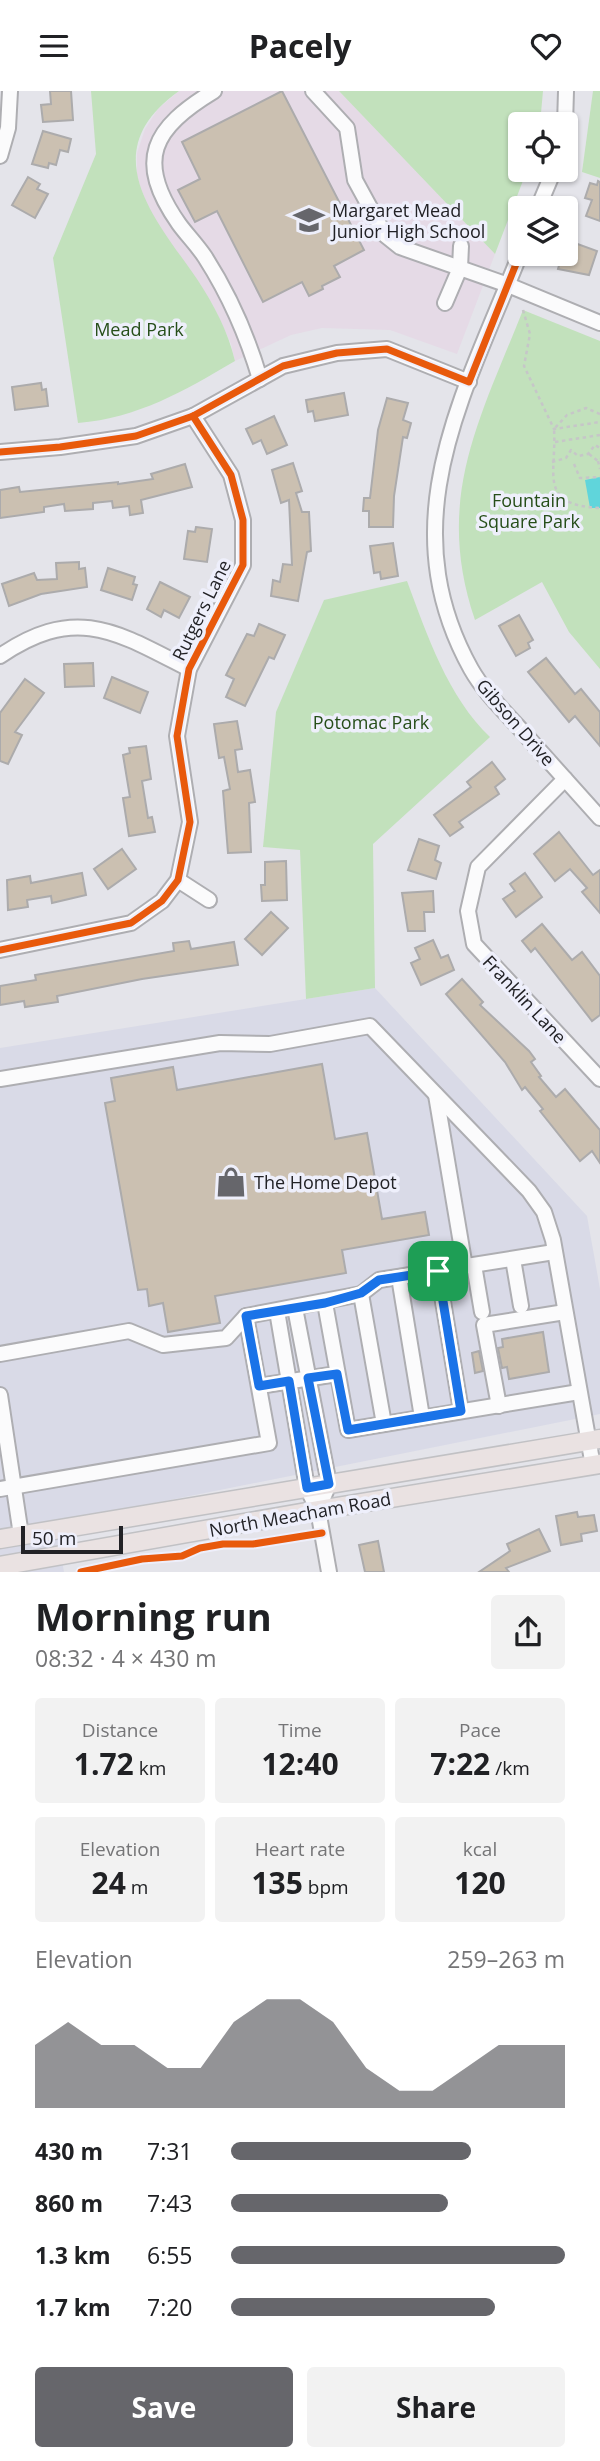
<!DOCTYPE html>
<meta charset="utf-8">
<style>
body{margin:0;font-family:"Open Sans",sans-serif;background:#f2f2f2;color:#202124;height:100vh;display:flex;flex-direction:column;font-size:26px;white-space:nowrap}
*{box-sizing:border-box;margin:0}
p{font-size:23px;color:#757577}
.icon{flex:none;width:38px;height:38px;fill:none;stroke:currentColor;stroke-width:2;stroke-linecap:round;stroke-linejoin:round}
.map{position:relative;height:1481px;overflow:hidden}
.side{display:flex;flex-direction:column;background:#fff;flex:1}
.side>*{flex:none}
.buttons{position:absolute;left:508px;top:21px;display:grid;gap:14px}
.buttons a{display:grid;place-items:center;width:70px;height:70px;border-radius:7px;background:#fff;box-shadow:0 2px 5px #0004;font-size:35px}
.scale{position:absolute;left:21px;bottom:18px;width:102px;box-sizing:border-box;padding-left:7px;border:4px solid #222226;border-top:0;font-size:19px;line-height:24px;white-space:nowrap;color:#222226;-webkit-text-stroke:5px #eeeffb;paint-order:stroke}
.pin{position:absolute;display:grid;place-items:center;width:60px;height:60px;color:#fff;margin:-30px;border-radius:14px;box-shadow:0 4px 10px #0006}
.round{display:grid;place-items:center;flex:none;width:74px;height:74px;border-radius:7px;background:#f2f2f2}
.headline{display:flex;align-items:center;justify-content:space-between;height:119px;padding:0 35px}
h1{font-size:38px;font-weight:700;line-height:52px}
.stats{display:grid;grid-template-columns:repeat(3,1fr);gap:10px;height:119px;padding:7px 35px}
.stats div{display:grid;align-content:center;border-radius:7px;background:#f2f2f2;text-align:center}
.stats b{font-size:30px;font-weight:700}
.stats small{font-size:19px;font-weight:400}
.stats p{font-size:19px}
.chart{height:196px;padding:14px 35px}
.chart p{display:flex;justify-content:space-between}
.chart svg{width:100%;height:126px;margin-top:7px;fill:#66666b;opacity:.7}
.action{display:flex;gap:14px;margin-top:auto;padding:14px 35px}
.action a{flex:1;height:80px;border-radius:7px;background:#66666b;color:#fff;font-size:28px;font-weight:700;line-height:80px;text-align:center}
.action a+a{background:#f2f2f2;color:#202124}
ul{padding:0 35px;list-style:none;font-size:23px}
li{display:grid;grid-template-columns:112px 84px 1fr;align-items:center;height:52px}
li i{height:18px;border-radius:9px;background:#66666b}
header{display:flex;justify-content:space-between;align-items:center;height:91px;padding:0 35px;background:#fff;font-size:32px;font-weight:700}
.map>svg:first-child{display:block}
.built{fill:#d9dae7}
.education{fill:#e5dae6}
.green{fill:#c2e1bc}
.water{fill:#60d5db}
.building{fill:#cbc0b1;stroke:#acabac;stroke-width:2}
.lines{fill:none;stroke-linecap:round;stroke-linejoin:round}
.minor-casing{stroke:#aeaeb2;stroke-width:18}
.major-casing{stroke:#c1c1c4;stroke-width:21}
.path{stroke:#c6c6c8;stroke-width:2.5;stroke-dasharray:3.5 3.5;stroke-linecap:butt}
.minor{stroke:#fbfbfc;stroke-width:14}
.major{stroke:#eae2e2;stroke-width:18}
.cycleway-casing{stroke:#eeeffb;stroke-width:11}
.cycleway{stroke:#e8590c;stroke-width:7}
.route-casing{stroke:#fff;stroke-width:14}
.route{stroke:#1a73e8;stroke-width:9}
.labels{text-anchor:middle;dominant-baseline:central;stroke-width:7;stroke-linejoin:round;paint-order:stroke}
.poi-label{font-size:18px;fill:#222226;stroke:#eeeffb;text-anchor:start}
.park-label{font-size:18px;fill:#264e19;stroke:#eeeffb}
.street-label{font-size:18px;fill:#222226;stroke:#eeeffb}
</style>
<header><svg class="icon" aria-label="menu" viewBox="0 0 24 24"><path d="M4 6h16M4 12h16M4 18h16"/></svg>Pacely<svg class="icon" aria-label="heart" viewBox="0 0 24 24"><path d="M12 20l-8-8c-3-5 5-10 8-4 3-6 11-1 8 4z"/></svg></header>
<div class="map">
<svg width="600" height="1481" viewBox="0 0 600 1481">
<rect width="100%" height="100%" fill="#e4e4ea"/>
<path class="built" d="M375,897L587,1125L600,1198V1323L55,1432L64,1481H0V957Z"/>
<path class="education" d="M179,0H339L495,163L457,263L390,239L322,237L291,244L235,270L231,253L213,214L150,122L137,86V62L145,38L158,18Z"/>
<g class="green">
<path d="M91,0H179C93,61 155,127 197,188C214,214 228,240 235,270C184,300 138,327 78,332L53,167L96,63Z"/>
<path d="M339,0H543L540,33H520V79H527L495,163Z"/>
<path d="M593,0H600V87L582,81Z"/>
<path d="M523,219L600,250V578L569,541L542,491L475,529C434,408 479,330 523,219Z"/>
<path d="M407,490C427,544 448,606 490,646L373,753L375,897L306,908L300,759L263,756L276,621L324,509Z"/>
</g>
<path class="water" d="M600,386V417H590L585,389Z"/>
<g class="building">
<path d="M50,0H71L73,29L43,31L41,14L51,13Z"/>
<path d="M282,0L364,159L334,175L340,186L322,195L323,198L309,205L302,191L263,211L217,120L195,131L178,99L200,88L182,51Z"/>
<path d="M43,40L71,48L68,61L60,59L56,74L49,72L48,77L32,73Z"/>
<path d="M28,86L40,93L37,98L48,103L35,127L12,114Z"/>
<path d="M598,90L600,91V130L586,125L592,109L585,107L590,92L597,94Z"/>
<path d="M572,151L597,160L589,184L558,178L562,164L567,166Z"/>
<path d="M41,292L42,299L46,298L48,315L15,319L12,296Z"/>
<path d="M344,302L348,324L315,330L313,320L308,321L306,309Z"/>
<path d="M387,307L408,312L403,329L411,332L407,347L403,346L394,405L393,436H369V420H363L364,407H370L378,339Z"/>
<path d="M274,325L287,354L267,363L261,349L253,353L246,338Z"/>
<path d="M293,372L302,400L296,402L302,421H309L311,460L307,461L298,510L271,505L273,489L280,491L283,473L292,474L289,409L281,412L272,379Z"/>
<path d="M185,373L192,396L141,409L143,422L130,424L129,415L113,417L112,410L93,412V418L65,420L64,413L44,416V421L0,427V399L19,396L20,401L118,391V393L153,388L151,383Z"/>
<path d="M196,436L212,438L207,471L184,468L188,440L195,441Z"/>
<path d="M393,452L398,485L381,488L380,481L374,482L370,455Z"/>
<path d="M79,471V478L85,477L87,496L41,503L9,515L2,493L34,482L37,489L57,488L56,472Z"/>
<path d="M108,477L135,486L133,493L137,494L132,509L101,499Z"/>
<path d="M160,491L190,506L179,527L164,519L161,526L147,518Z"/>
<path d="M519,524L533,549L528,552L530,557L516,565L499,535Z"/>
<path d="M259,533L285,544L274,568L269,566L245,615L226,606L234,588L226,584L247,543L254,545Z"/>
<path d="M546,567L575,603L581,598L600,621V655L575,625L569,631L528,581Z"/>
<path d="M93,572L94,595L65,596L64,573Z"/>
<path d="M112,586L148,601L140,622L104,607Z"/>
<path d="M25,588L44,602L15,641L22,644L8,673L0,670V622Z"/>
<path d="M237,630L242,658L235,659L238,681L250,679L255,711L249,712L251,761L228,762L223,700L230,698L224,666L219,667L214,633Z"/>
<path d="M146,655L151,688L142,690L148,727L152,726L155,741L129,745L123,707L130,706L123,664L130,662L129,657Z"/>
<path d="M492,671L505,688L495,696L499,703L459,731L463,736L450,745L434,724L471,696L467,691Z"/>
<path d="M559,741L593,784L600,779V822L582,801L587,797L570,778L555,790L534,763Z"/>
<path d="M419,748L439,755L435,769L441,772L436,788L408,779Z"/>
<path d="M122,758L136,778L108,798L94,778Z"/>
<path d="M286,770L287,809L262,810L261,794H265V771Z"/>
<path d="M82,782L86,804L52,812L51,805L27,809L28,816L8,819L7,789L30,785L31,792Z"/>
<path d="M525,782L542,806L516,826L503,808L515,800L510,793Z"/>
<path d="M433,800L434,821H424L425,840H408L402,802Z"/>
<path d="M271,821L288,837L262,864L245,848Z"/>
<path d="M542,833L572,869L582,861L600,885V924L592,930L535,857L531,861L522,850Z"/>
<path d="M433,849L441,867L448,864L454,879L421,894L411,872L420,868L415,857Z"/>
<path d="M189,850L191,858L234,851L238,874L142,888L57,905L58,911L25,916L24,910L0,914V895L36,889L35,884L174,860L173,852Z"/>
<path d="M462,888L483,911L480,914L529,960L535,968L531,971L541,985L539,986L556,1006L565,998L600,1039V1072L592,1060L580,1070L540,1020L543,1018L525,996L522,999L505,971L446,903Z"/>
<path d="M322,973L335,1048L367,1042L382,1128L425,1121L429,1144L342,1159L346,1182L215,1205L220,1232L168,1241L163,1212L149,1215L147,1198L138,1199L105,1012L115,1010L111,987L173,976L177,999Z"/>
<path d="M543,1241L549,1281L509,1288L507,1276L502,1277L498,1257L503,1256L502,1248Z"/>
<path d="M479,1260L483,1280L475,1282L472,1262Z"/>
<path d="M577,1421L578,1426L594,1424L597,1440L581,1443L582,1450L561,1454L556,1425Z"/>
<path d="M539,1438L550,1460L506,1477L509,1481H479L510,1460L507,1453Z"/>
<path d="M378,1450L384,1481H365L359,1454Z"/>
</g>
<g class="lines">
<g class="minor-casing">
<g id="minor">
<path d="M214,0C153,37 134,69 179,133C187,144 197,154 205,166C230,205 247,244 260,288"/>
<path d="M313,0L347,37L355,89L385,144L400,156L508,194L600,232"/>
<path d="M565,34L566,0"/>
<path d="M0,65L8,37L10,0"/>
<path d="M538,117L554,79"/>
<path d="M520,163C465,302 389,430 471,578C484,601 504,620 522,640C548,669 574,698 600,727"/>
<path d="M445,212L460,177L461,155"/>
<path d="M0,361L60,356L136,345L193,325L283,275L337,262L387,258L469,291"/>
<path d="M0,565C76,513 117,541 189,578"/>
<path d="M565,688L478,776L468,820L474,853L600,988"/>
<path d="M178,789L209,809"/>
<path d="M0,859L131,832L162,810L178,789L190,731L177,645L189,578L243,474V429L231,384L193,325"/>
<path d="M0,988L220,952L270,953L370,935L529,1100L544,1121L553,1149L593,1375"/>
<path d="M436,1004L465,1176"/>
<path d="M513,1168L521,1215"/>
<path d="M474,1174L482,1221"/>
<path d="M438,1180L461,1320"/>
<path d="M399,1186L422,1326"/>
<path d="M361,1203L384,1333"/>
<path d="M325,1212L348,1339L579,1301"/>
<path d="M295,1217L329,1393L318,1419"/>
<path d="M277,1220L307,1397L318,1419L329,1481"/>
<path d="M0,1263L129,1240L163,1254L226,1247L246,1225L361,1203L379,1189L554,1161"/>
<path d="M259,1295L337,1283"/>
<path d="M0,1304L21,1444"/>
<path d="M499,1315L484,1234L565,1221"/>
<path d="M0,1398L269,1352L246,1225"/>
</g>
</g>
<g class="major-casing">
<g id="major">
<path d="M0,1448L600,1348"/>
<path d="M0,1475L318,1419L600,1373"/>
</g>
</g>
<g class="path">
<path d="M523,219L530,243L524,275L554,338L600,331"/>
<path d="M600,323L586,317L567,324L554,338C557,383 537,414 600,417"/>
<path d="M555,351L600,344"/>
<path d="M589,363L598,370L600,368"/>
<path d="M598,370L600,378"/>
<path d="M552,371L566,367L571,359L578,365L588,363L595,354L600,357"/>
<path d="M574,373L580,387L600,386"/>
</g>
<use href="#minor" class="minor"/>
<use href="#major" class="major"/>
<g class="cycleway-casing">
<g id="cycleway">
<path d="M0,361L60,356L136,345L193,325L283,275L337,262L387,258L469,291L520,163"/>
<path d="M0,859L131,832L162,810L178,789L190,731L177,645L189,578L243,474V429L231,384L193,325"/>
<path d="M81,1481L142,1468L182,1465L200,1457L223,1453H253L322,1442"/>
</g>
</g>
<use href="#cycleway" class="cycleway"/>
</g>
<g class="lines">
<g class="route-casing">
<path id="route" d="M438,1180L461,1320L348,1339L337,1283L308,1287L329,1393L307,1397L289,1290L259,1295L246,1225L325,1212L361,1202L379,1189Z"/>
</g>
<use href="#route" class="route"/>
</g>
<defs>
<g id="school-bare" transform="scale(2.415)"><path d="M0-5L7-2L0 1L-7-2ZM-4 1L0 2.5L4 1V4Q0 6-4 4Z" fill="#66666b" stroke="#eeeffb" stroke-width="2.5" paint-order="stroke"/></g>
<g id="shop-bare" transform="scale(2.415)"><path d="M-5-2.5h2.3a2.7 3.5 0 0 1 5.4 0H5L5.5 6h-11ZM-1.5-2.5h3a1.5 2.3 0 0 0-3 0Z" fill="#66666b" stroke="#eeeffb" stroke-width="2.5" paint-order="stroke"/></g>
</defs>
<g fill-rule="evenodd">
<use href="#school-bare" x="309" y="129"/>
<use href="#shop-bare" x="231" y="1091"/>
</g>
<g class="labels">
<g class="poi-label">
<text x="332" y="119">Margaret Mead<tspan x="332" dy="21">Junior High School</tspan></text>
<text x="254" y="1091">The Home Depot</text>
</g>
<g class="park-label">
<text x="139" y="238">Mead Park</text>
<text x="529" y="409">Fountain<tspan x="529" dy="21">Square Park</tspan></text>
<text x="371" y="631">Potomac Park</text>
</g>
<g class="street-label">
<text transform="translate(201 519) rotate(-64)">Rutgers Lane</text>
<text transform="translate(516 631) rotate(49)">Gibson Drive</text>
<text transform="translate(525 908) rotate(47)">Franklin Lane</text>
<text transform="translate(300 1423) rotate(-10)">North Meacham Road</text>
</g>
</g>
</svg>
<div class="buttons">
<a><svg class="icon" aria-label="locate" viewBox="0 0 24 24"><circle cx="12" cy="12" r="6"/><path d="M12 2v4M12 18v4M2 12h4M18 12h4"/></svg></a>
<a><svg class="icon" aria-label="layers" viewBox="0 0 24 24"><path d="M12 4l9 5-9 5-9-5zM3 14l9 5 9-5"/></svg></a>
</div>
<div class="scale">50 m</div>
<div class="pin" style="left:438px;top:1180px;background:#1e9e55"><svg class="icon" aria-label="arrive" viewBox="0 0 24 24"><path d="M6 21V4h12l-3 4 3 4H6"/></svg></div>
</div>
<section class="side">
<div class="headline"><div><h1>Morning run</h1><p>08:32 · 4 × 430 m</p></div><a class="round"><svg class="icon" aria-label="share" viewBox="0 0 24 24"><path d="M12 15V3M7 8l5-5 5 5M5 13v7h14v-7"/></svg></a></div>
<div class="stats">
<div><p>Distance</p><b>1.72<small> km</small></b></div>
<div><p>Time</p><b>12:40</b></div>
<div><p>Pace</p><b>7:22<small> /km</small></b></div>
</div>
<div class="stats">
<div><p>Elevation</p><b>24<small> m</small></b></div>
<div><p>Heart rate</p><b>135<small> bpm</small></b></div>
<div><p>kcal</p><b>120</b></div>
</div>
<div class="chart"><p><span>Elevation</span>259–263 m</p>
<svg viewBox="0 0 160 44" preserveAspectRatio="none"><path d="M0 44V22L10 14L20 22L30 22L40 30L50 30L60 14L70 6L80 6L90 14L100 30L110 38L120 38L130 30L140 22L150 22L160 22V44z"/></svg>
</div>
<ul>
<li><b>430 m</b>7:31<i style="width:72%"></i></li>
<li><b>860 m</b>7:43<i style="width:65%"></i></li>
<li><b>1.3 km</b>6:55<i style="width:100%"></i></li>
<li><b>1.7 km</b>7:20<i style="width:79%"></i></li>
</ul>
<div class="action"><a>Save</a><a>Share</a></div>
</section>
